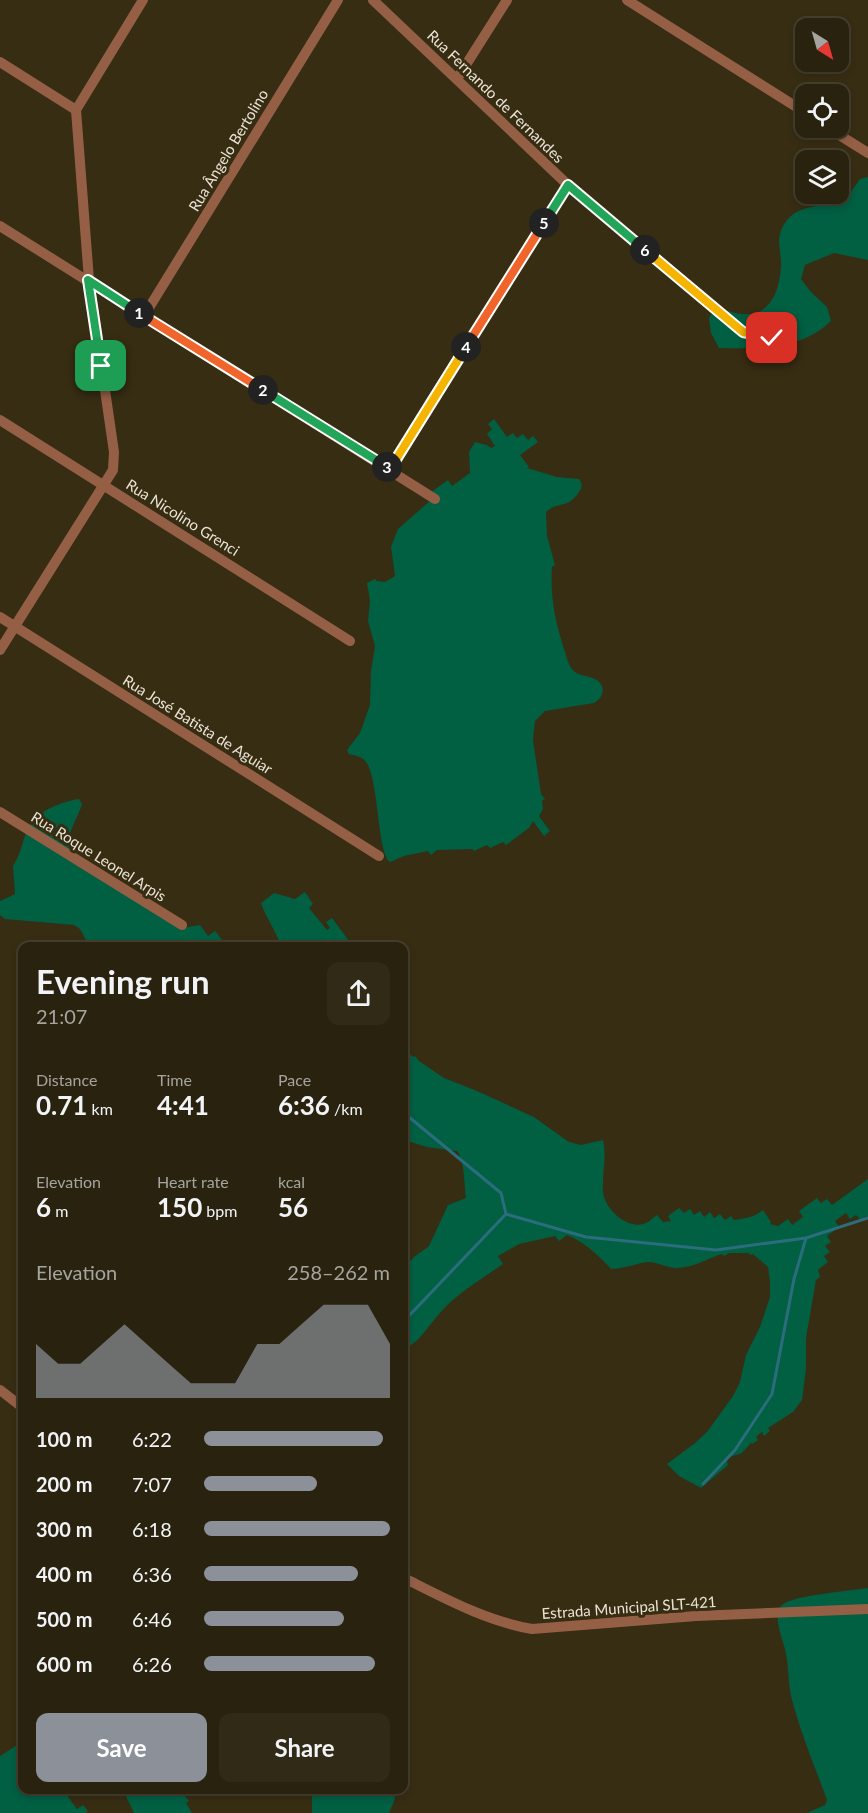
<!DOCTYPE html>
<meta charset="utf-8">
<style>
body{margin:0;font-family:Lato,sans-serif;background:#312a17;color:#f1f3f6;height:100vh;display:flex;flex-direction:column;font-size:22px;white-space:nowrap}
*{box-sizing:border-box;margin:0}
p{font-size:20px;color:#a5a49e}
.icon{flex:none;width:33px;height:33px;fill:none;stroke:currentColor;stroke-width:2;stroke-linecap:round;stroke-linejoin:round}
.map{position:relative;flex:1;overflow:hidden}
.panel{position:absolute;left:18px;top:942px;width:390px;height:852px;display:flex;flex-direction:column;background:#29220e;border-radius:12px;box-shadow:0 3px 9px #0003,0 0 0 2px #453f2e}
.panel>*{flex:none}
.needle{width:39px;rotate:143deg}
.buttons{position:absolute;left:795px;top:18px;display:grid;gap:12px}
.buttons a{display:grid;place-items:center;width:54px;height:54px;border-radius:12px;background:#29220e;box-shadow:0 3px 9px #0003,0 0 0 2px #453f2e;font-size:30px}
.pin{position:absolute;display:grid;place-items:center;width:51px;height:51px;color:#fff;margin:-26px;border-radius:12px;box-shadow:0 3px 9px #0006}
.km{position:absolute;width:30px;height:30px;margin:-15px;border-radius:50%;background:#222;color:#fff;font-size:16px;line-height:30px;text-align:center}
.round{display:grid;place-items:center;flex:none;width:63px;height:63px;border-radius:12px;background:#312a17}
.overview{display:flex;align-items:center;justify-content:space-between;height:102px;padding:0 18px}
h1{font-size:33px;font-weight:700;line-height:45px}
.figures{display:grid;grid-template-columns:repeat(3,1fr);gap:9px;height:102px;padding:6px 18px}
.figures div{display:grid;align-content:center}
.figures b{font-size:26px;font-weight:700}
.figures small{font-size:16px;font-weight:400}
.figures p{font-size:16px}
.chart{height:168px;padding:12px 18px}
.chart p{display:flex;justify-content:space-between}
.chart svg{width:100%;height:108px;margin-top:6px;fill:#8c9099;opacity:.7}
.primary-button{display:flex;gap:12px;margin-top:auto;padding:12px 18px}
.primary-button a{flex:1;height:69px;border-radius:12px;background:#8c9099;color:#fff;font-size:24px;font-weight:700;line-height:69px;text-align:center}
.primary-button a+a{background:#312a17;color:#f1f3f6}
ul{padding:0 18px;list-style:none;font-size:20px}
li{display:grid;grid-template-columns:96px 72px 1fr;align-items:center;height:45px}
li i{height:15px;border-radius:8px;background:#8c9099}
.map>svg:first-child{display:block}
.green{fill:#015f42}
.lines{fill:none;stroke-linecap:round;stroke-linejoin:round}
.stream{stroke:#2b6d7c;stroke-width:3}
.minor{stroke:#955f46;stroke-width:10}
.split-1-casing{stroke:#fff;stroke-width:12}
.split-2-casing{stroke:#fff;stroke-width:12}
.split-3-casing{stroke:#fff;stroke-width:12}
.split-4-casing{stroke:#fff;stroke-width:12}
.split-5-casing{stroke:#fff;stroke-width:12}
.split-6-casing{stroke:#fff;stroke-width:12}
.split-7-casing{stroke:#fff;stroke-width:12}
.split-1{stroke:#22a559;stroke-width:8}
.split-2{stroke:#f0652b;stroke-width:8}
.split-3{stroke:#22a559;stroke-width:8}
.split-4{stroke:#f5b400;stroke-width:8}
.split-5{stroke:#f0652b;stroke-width:8}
.split-6{stroke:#22a559;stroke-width:8}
.split-7{stroke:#f5b400;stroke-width:8}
.labels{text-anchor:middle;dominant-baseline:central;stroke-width:6;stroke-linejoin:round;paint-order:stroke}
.street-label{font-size:15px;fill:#ebe4d5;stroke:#372d13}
</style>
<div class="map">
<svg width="868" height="1813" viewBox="0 0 868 1813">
<rect width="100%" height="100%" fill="#372d13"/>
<g class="green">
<path d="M868,177V260L834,253L805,265L801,279L811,292L827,307L831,321C801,350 759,349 719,348L711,333L709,318L717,306C756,326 778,309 781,267C782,250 774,240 785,223C797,204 824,206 843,203L860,179Z"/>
<path d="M494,419L507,437L513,433L517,438L523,434L528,440L533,436L538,442L520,455L529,467L527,468L557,477L579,479C583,485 582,487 579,492C567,510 557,501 546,512L547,536L555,565L552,567C550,596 555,621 564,649C566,654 567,661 570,666C576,678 589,674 598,681C607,688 602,699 594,703L545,711L535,721L533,740L541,794L545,799L542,801L543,809L539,816L550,831L544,836L533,821L529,828L506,845L503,842L490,848L487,845L474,851L472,849L437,850L431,855L428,851L404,856L390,862C377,853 379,779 366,762C362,756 355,756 349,754L347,750L360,733L370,705L371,671L375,646L368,621L370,601L367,583L375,579L377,581L385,582L395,576L391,547L398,529L431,500L430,493L448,480L452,486L470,473L469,452L475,442L487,445L491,448L495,446L487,434L492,429L488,424Z"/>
<path d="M79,799L82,804C77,822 62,837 73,854L181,928L200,925L208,936L215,931L222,940L243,946L250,941L254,946H89L80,929L74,925L5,919L0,915V901L15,894L13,866C22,852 22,840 29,826C38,810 62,802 79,799Z"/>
<path d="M305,892L313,904L309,908L327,930L330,928L326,922L332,918L349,941L344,946H277L280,944C275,929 266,918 261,903L274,893L295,899Z"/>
<path d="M404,1049L413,1057L415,1056L419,1061L444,1078L477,1091L534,1117L569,1142L581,1145L603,1140C607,1157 602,1174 603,1191C604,1209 628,1231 646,1223C650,1221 654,1217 657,1215L663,1222L671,1221L668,1216L679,1208L684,1213L690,1209L694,1215L700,1211L704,1217L710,1212L714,1218L720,1214L725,1220L731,1216L734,1220C745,1218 753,1218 763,1210L771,1222L770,1224L778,1226L788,1219L792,1225L803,1217L799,1211L817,1198L821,1203L827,1199L832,1205L868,1179V1218L866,1216L861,1220L856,1215L850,1219L846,1213L835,1221L839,1227L827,1236L831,1242L825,1246L830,1252L824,1256L828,1262L818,1270L820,1277L816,1280L806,1338V1369L802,1400L793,1412L768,1428L770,1431L764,1436L762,1432L756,1437L758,1440L752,1444L751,1443L742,1453L730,1457L727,1461L728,1465L701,1488L679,1476L667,1464L695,1443L707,1432L733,1396L740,1382L746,1355L760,1327L770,1297V1282L768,1267L753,1254L751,1255L748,1253H729L724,1256L722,1254C706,1259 693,1268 676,1268C666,1268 658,1262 649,1262C636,1263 624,1269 611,1269C599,1256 585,1242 567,1235L559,1241L555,1236L519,1244L498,1256L503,1264C482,1279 457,1293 440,1313C427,1327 421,1341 404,1349V1268L414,1257L429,1246L448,1205L466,1198C464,1184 465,1162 457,1151L427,1147L404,1140Z"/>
<path d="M868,1588V1813H807L825,1805L827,1800C815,1767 801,1734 792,1700C788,1685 789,1669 786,1654C784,1641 771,1616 782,1605C793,1595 850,1591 868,1588Z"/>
<path d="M19,1744H22V1790H63L77,1809L83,1805L88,1811L85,1813H0V1756Z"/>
<path d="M123,1790H180L189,1801L186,1803L192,1813H134Z"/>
<path d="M312,1790H394L395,1799L389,1813H312Z"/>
</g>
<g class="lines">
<g class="stream">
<path d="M404,1113L501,1193L506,1214L586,1237L716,1250L806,1238L868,1218"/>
<path d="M404,1321L506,1214"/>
<path d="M703,1484L735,1450L772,1394L794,1279L806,1238"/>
</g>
<g class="minor">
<path d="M373,0L568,185L633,240L743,332L772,338"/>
<path d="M627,0L806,113"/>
<path d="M0,62L76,110"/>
<path d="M457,79L507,0"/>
<path d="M828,128L868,153"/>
<path d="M0,226L435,499"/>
<path d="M144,316L338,0"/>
<path d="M0,420L350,641"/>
<path d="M390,469L568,185"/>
<path d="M0,617L379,856"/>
<path d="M0,650L113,470L114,452L89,280L76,110L143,0"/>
<path d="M0,812L182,925"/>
<path d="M0,1390L22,1407"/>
<path d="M404,1578C444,1598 486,1621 532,1629L696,1616L868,1609"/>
</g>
</g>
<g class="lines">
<g class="split-1-casing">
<path id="split-1" d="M101,366L88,280L139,313"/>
</g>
<g class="split-2-casing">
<path id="split-2" d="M139,313L263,390"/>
</g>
<g class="split-3-casing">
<path id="split-3" d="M263,390L387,467"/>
</g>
<g class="split-4-casing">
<path id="split-4" d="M387,467L390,469L466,347"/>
</g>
<g class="split-5-casing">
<path id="split-5" d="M466,347L544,223"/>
</g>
<g class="split-6-casing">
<path id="split-6" d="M544,223L568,185L645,250"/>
</g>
<g class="split-7-casing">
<path id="split-7" d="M645,250L743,332L772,338"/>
</g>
<use href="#split-1" class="split-1"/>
<use href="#split-2" class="split-2"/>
<use href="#split-3" class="split-3"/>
<use href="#split-4" class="split-4"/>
<use href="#split-5" class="split-5"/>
<use href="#split-6" class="split-6"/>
<use href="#split-7" class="split-7"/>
</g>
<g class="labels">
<g class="street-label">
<text transform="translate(496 96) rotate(44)">Rua Fernando de Fernandes</text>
<text transform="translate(228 150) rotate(-59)">Rua Ângelo Bertolino</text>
<text transform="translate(183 517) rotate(32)">Rua Nicolino Grenci</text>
<text transform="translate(198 724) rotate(32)">Rua José Batista de Aguiar</text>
<text transform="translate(99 856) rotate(32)">Rua Roque Leonel Arpis</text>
<text transform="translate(629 1607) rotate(-4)">Estrada Municipal SLT-421</text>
</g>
</g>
</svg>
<div class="buttons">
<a><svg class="needle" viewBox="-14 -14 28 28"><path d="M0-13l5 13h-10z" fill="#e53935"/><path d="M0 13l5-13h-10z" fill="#a5a49e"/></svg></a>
<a><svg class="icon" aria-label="locate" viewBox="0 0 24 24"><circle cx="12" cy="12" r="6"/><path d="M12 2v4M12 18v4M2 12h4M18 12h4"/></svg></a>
<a><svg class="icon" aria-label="layers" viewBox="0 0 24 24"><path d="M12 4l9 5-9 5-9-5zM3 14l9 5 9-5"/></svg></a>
</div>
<div class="pin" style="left:101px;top:366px;background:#1e9e55"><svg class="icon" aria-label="arrive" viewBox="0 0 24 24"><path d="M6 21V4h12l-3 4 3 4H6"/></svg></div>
<div class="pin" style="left:772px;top:338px;background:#d93025"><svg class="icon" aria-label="check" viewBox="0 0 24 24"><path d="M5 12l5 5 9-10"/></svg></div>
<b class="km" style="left:139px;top:313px">1</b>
<b class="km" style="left:263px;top:390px">2</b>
<b class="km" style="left:387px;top:467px">3</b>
<b class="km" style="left:466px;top:347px">4</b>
<b class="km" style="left:544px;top:223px">5</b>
<b class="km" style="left:645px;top:250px">6</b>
<section class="panel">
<div class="overview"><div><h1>Evening run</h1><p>21:07</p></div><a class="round"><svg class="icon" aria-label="share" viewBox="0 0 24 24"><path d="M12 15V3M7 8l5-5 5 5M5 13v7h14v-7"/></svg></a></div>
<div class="figures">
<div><p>Distance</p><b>0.71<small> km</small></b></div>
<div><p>Time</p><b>4:41</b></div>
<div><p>Pace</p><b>6:36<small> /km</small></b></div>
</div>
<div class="figures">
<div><p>Elevation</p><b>6<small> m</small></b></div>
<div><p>Heart rate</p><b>150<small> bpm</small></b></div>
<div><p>kcal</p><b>56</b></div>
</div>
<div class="chart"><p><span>Elevation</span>258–262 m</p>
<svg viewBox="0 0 160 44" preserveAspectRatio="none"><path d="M0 44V22L10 30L20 30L30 22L40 14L50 22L60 30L70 38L80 38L90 38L100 22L110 22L120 14L130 6L140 6L150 6L160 22V44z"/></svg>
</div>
<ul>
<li><b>100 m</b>6:22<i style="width:96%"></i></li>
<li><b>200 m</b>7:07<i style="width:61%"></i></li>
<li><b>300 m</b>6:18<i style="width:100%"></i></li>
<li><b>400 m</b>6:36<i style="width:83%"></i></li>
<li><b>500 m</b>6:46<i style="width:75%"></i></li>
<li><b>600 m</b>6:26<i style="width:92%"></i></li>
</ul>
<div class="primary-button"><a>Save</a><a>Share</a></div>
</section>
</div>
